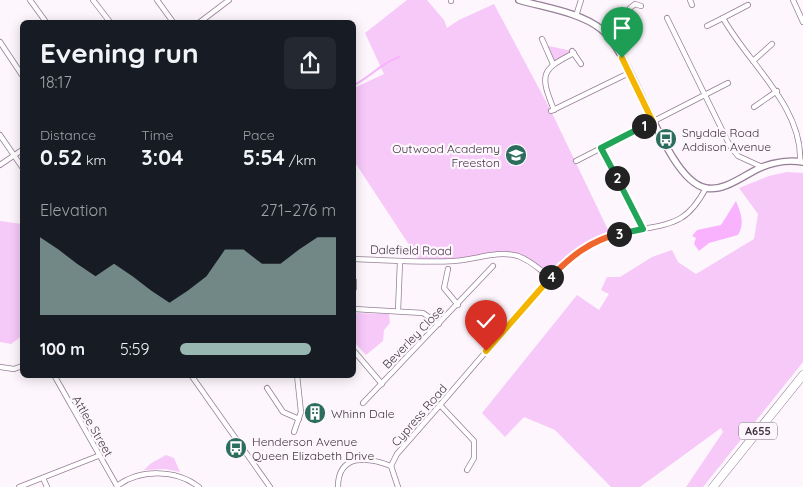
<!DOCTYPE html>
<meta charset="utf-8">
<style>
body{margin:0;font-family:Quicksand,sans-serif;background:#242831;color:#f1f3f6;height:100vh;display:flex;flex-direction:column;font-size:19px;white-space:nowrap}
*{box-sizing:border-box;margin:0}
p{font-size:16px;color:#9ea1a6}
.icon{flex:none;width:28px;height:28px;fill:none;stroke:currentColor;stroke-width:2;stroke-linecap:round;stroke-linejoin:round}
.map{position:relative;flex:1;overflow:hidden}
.drawer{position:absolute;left:20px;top:20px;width:336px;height:358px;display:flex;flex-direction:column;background:#171b24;border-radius:8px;box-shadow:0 2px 12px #0003}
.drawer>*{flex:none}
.pin{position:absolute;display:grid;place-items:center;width:42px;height:42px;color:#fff;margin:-51px -21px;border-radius:50% 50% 50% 0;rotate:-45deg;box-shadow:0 0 5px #0007}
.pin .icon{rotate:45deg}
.km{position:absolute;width:25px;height:25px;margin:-12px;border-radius:50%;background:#222;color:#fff;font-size:14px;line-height:25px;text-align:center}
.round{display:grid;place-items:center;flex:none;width:52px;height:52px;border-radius:8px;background:#242831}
.head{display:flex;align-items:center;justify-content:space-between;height:85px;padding:0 20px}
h1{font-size:28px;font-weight:700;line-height:38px}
.stats{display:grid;grid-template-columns:repeat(3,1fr);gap:8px;height:85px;padding:5px 20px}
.stats div{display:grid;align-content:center}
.stats b{font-size:21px;font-weight:700}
.stats small{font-size:14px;font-weight:400}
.stats p{font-size:14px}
.chart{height:140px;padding:10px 20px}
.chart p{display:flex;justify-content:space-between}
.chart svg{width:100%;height:90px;margin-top:5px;fill:#98b7b1;opacity:.7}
ul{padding:0 20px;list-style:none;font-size:16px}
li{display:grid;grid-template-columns:80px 60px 1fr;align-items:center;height:38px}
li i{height:12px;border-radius:6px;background:#98b7b1}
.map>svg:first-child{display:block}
.green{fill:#f6c9f9}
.water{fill:#f9b2fe}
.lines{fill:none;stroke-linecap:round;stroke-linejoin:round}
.stream{stroke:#f9b2fe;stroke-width:2}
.minor-casing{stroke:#977e98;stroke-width:6}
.tertiary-casing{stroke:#977e98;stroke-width:8}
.primary-casing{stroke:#977e98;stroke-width:9}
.minor{stroke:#fff;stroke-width:4.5}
.tertiary{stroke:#fff;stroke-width:5.5}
.primary{stroke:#fff;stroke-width:8}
.split-1-casing{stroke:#fff;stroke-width:10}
.split-2-casing{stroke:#fff;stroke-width:10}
.split-3-casing{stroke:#fff;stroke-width:10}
.split-4-casing{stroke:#fff;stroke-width:10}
.split-5-casing{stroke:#fff;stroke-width:10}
.split-1{stroke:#f5b400;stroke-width:6}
.split-2{stroke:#22a559;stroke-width:6}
.split-3{stroke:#22a559;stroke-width:6}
.split-4{stroke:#f0652b;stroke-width:6}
.split-5{stroke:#f5b400;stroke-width:6}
.labels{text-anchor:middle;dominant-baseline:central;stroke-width:4.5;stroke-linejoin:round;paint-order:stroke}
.shield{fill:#fdf7fd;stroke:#776e78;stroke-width:1}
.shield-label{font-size:11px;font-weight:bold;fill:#3e343f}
.poi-label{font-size:12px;fill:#3e343f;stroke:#fdf7fd;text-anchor:start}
.street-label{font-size:12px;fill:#3e343f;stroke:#fdf7fd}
</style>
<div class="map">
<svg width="803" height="487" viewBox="0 0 803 487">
<rect width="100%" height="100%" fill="#fdf7fd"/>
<g class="green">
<path d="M407,0H427L444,20L447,28L459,20L494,4L551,111L611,236L586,247L550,277L530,262L504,254L421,263L354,161V88L384,74L365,33Z"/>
<path d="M544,45L572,51L574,53L553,64Z"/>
<path d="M787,172L803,173V362L703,487H686L723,432L721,428L640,487H611L555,430L524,417L505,437L482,413L577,295L599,310L609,294L601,290L607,277H620L652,257L672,250L678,262L696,274L754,239L758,214L739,188L769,176Z"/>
<path d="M0,221L22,224V336L11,344L0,342Z"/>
<path d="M354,313L389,314L390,323L384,330L383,341L366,355L354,342Z"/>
<path d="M166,455L174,458L180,472L165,469L144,470L150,464Z"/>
</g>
<path class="water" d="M736,201C741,213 745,224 738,235L709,243L699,251L694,244L696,238L692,236L697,230L721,225Z"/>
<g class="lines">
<path class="stream" d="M354,85C372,76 381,63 399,57"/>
<g class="minor-casing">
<g id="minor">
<path d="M30,0L46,22"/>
<path d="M93,0L110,22"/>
<path d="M157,0L173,22"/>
<path d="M690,0L692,5"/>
<path d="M793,0L803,22"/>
<path d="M451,1V0"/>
<path d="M630,8L635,4L641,6"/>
<path d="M576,16L581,0"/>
<path d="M667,18L730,146L738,156L762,167"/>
<path d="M723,18L748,5"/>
<path d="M200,22L229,0"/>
<path d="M707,26L723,18C747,62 803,107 800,161"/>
<path d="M542,39L553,64"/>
<path d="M0,42L22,75"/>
<path d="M572,51L581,64"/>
<path d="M753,61L772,44"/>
<path d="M754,107L777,91"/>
<path d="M554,110C540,75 540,70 574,53"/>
<path d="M551,111L629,73"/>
<path d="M0,135L22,167"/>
<path d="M601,148L643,229C676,223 689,220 706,188"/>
<path d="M576,161L728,83"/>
<path d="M0,165L22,150"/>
<path d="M354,259C387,260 420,263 454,261C475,260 497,250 518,256C530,260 540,270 550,277"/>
<path d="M448,269L444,288L458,305"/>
<path d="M354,288V281"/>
<path d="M354,309L423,313L439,324"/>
<path d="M398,311L400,261"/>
<path d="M354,351L382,384"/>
<path d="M0,367L14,369L22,366"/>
<path d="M54,375L117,486"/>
<path d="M191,375L270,487"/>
<path d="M267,388L283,412L299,419"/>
<path d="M363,403L493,266"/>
<path d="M440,405L474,441V458L467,470"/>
<path d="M294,432L301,412L297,375"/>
<path d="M391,466L397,454L440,405L550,277L571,257L606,237L643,229"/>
<path d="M43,478L47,487"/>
<path d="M117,486C140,469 176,469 199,487"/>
<path d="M19,487L98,456"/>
<path d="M338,487C338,453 369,457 391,466L398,487"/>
</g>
</g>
<g class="tertiary-casing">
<path id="tertiary" d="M519,0C546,8 579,12 601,29C635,56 665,181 706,188C725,192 745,174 762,167C774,162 790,160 803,162"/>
</g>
<g class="primary-casing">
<path id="primary" d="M713,487L803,375"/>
</g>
<use href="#minor" class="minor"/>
<use href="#tertiary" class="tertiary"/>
<use href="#primary" class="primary"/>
</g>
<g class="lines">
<g class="split-1-casing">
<path id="split-1" d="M622,58L653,122L644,126"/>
</g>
<g class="split-2-casing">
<path id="split-2" d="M617,178L601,148L644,126"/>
</g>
<g class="split-3-casing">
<path id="split-3" d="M617,178L643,229L619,234"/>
</g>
<g class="split-4-casing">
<path id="split-4" d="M551,277C570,257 591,240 619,234"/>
</g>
<g class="split-5-casing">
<path id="split-5" d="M486,351L551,277"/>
</g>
<use href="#split-1" class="split-1"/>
<use href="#split-2" class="split-2"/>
<use href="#split-3" class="split-3"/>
<use href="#split-4" class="split-4"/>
<use href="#split-5" class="split-5"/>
</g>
<defs>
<g id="bus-disc" transform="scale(1.125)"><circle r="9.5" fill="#2c6d5d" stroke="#fdf7fd"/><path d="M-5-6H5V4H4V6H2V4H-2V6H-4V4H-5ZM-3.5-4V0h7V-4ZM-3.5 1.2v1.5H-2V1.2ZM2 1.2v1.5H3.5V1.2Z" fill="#fff"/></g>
<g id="school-disc" transform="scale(1.125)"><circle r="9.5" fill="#2c6d5d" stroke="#fdf7fd"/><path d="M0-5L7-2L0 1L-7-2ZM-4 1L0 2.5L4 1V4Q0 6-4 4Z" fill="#fff"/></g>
<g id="building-disc" transform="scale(1.125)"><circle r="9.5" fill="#2c6d5d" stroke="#fdf7fd"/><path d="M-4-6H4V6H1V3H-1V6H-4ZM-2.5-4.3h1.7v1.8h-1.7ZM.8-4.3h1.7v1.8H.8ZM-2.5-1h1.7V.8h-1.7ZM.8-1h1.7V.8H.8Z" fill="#fff"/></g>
</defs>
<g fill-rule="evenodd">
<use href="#bus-disc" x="666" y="139"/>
<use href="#school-disc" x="516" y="155"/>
<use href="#building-disc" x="315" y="413"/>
<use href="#bus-disc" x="236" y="448"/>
</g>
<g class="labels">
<rect class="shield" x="739" y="422.5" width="38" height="17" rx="4"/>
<g class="shield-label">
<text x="758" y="431">A655</text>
</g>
<g class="poi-label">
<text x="682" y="132">Snydale Road<tspan x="682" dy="14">Addison Avenue</tspan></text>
<text x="500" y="148" text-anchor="end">Outwood Academy<tspan x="500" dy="14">Freeston</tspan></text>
<text x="331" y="413">Whinn Dale</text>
<text x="252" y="441">Henderson Avenue<tspan x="252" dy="14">Queen Elizabeth Drive</tspan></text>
</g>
<g class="street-label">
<text transform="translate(411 250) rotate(1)">Dalefield Road</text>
<text transform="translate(413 337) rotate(-46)">Beverley Close</text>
<text transform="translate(419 415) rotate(-49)">Cypress Road</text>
<text transform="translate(93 426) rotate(60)">Attlee Street</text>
</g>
</g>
</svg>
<div class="pin" style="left:622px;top:58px;background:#1e9e55"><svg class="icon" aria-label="arrive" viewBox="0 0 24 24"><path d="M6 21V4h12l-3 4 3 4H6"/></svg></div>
<div class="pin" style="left:486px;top:351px;background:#d93025"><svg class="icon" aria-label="check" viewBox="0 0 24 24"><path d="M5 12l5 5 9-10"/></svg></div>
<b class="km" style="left:644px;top:126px">1</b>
<b class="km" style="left:617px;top:178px">2</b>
<b class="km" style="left:619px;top:234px">3</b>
<b class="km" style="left:551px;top:277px">4</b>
<section class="drawer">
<div class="head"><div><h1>Evening run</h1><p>18:17</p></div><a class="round"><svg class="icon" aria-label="share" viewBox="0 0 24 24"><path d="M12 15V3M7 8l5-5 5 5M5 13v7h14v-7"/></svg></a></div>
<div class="stats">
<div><p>Distance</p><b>0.52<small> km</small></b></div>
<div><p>Time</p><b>3:04</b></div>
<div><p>Pace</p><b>5:54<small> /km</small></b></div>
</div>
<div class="chart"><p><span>Elevation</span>271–276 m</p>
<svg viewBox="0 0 160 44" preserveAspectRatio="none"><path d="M0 44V6L10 12L20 19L30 25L40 19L50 25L60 32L70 38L80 32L90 25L100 12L110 12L120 19L130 19L140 12L150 6L160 6V44z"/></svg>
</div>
<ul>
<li><b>100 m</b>5:59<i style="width:84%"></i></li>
</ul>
</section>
</div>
